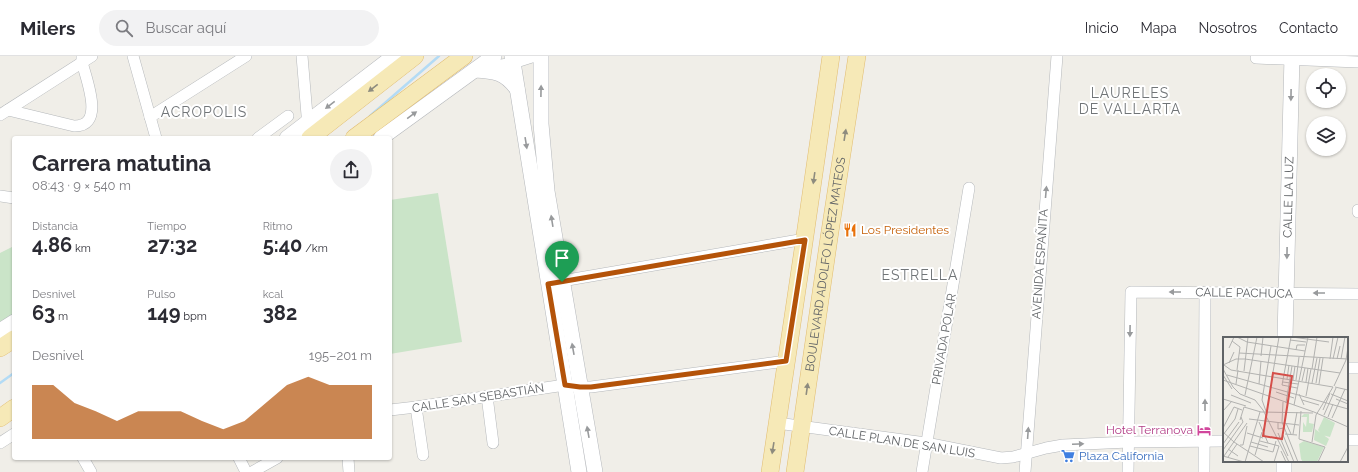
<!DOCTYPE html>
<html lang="es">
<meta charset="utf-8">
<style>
body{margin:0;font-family:Raleway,sans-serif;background:#f2f2f3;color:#2b2b33;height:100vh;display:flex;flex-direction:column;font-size:15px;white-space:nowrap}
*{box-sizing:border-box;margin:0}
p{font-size:13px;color:#7c7c81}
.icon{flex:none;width:22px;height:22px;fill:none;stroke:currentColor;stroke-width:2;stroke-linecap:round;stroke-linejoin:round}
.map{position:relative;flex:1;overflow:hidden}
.details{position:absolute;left:12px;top:80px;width:380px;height:324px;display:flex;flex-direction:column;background:#fff;border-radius:4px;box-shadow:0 1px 3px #0004}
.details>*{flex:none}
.fabs{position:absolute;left:1306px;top:12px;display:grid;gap:8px}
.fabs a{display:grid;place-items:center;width:40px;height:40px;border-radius:50%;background:#fff;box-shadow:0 1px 3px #0004;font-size:20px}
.pin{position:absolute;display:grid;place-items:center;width:34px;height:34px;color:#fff;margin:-41px -17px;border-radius:50% 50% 50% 0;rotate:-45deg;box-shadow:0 0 4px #0007}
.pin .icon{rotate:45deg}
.round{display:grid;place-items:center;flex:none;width:42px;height:42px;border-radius:21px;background:#f2f2f3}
.summary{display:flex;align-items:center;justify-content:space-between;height:68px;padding:0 20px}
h1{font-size:22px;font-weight:700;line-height:30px}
.stats{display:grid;grid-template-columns:repeat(3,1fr);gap:6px;height:68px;padding:4px 20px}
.stats div{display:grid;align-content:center}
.stats b{font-size:20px;font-weight:700}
.stats small{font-size:11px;font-weight:400}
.stats p{font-size:11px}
.chart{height:112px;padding:8px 20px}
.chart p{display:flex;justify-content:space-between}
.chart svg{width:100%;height:72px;margin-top:4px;fill:#b45309;opacity:.7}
header{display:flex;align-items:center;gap:24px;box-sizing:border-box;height:56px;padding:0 20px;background:#fff;border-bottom:1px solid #e1e1e2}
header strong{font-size:19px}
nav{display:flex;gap:22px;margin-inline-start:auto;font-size:14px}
.search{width:280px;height:36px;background:#f2f2f3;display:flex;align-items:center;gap:10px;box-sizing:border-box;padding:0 14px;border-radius:22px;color:#7c7c81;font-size:15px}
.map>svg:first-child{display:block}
.green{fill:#cae4c8}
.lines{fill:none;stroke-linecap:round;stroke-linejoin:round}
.stream{stroke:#b3dbf5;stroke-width:2.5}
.street-casing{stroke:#b5b8bb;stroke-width:12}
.secondary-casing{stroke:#b4b7bb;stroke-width:16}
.primary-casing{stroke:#e1bc70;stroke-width:18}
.street{stroke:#fff;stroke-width:11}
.secondary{stroke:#fff;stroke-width:15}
.primary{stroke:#f6e9b7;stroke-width:17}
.oneway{fill:#8d8b7e}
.oneway2{fill:#989a9c}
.route-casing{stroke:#fff;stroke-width:8}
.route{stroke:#b45309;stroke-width:5}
.labels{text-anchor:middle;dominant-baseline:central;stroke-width:4;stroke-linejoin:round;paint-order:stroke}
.street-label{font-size:12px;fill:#606366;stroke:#fff}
.food-label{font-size:12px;fill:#c56008;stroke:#fff;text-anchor:start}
.hotel-label{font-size:12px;fill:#b23c85;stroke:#fff;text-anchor:end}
.shop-label{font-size:12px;fill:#366cbe;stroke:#fff;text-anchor:start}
.quarter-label{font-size:14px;letter-spacing:1px;fill:#717578;stroke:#fff}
.inset-road{fill:none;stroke:#b2b2b0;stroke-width:1}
.view{fill:#d54e49;fill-opacity:0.15;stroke:#d54e49;stroke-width:2}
.inset-edge{fill:none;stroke:#606366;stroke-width:2}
</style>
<header>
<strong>Milers</strong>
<div class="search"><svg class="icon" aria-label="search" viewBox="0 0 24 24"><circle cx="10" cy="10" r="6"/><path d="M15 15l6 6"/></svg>Buscar aquí</div>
<nav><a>Inicio</a><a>Mapa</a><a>Nosotros</a><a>Contacto</a></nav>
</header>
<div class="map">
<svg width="1358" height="416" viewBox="0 0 1358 416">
<rect width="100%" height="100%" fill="#f0eee8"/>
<g class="green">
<path d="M438,137L462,286L390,298V144Z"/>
<path d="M14,190V261L0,270V197Z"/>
</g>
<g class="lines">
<g class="stream">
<path d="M370,60L439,0"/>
<path d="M0,327L14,317"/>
</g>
<g class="street-casing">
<g id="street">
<path d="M133,0L156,82"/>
<path d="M302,0L308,71"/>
<path d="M1256,2L1358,6"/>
<path d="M483,12L513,7L535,0"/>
<path d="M8,54L74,70C106,71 86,23 82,6V0"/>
<path d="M0,59L92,0"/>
<path d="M150,61L246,0"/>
<path d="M258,82L288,60"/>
<path d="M0,140L14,142"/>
<path d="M1358,156V154"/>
<path d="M556,226L805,183"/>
<path d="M1347,312H1358"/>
<path d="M487,340L493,387"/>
<path d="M416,351L423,399"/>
<path d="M390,354L416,351L565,329L580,331H591L786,305"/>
<path d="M777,367L926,387L1001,402L1013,401L1046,392L1063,389L1129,386L1224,385"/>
<path d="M1347,384H1358"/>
<path d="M0,387L14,378"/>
<path d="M83,402L91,416"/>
<path d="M239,402L246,416"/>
<path d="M348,402L349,416"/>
<path d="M252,416L277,402"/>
<path d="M922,416L969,132"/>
<path d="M1025,416L1057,0"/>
<path d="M1128,416L1131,236L1358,238"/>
<path d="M1204,416L1205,236"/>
</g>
</g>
<g class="secondary-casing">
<g id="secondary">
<path d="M512,0L579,416"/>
<path d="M541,0V68L547,135L595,416"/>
<path d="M475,14C494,15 505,16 517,33"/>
<path d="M287,82L394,0"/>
<path d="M381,82L494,0"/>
<path d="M0,275L14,266"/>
<path id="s1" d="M1285,282L1292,0"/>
<path d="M1284,405V416"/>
</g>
</g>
<g class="primary-casing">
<g id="primary">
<path d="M310,82L415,0"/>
<path d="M354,82L464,0"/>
<path d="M0,292L14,283"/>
<path d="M0,362L14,352"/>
<path d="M770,416C791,277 811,139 831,0"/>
<path id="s2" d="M795,416L829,182L857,0"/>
</g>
</g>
<use href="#street" class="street"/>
<use href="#secondary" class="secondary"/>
<use href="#primary" class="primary"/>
</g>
<defs><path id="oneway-solid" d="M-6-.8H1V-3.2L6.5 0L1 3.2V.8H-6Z"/></defs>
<g class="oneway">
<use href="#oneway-solid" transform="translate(373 32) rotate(142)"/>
<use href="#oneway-solid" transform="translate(845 79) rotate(-81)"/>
<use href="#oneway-solid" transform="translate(814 122) rotate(98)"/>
<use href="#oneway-solid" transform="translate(807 333) rotate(-82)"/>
<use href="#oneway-solid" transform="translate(773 392) rotate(99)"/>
</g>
<g class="oneway2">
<use href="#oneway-solid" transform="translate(541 35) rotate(-89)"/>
<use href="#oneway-solid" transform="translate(1291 39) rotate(91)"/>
<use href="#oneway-solid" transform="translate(330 49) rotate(142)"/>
<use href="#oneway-solid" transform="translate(412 59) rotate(-36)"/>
<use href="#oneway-solid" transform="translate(526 87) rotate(81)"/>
<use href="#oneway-solid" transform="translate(1046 136) rotate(-85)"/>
<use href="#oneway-solid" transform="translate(552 165) rotate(-99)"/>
<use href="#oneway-solid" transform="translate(1287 197) rotate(91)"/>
<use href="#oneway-solid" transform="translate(1175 236) rotate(-180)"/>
<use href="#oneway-solid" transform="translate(1319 237) rotate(-180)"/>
<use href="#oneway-solid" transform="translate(1130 275) rotate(91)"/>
<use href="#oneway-solid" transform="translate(573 293) rotate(-100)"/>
<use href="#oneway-solid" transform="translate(1205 349) rotate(-90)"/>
<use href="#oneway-solid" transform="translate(588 376) rotate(-100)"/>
<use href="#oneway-solid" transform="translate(1028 377) rotate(-86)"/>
<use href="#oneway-solid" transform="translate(1078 388) rotate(-3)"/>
</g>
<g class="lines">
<g class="route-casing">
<path id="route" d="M805,184L786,305L591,331H580L565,329L548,228Z"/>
</g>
<use href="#route" class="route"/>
</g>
<defs>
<g id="restaurant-bare" transform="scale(1.08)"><path d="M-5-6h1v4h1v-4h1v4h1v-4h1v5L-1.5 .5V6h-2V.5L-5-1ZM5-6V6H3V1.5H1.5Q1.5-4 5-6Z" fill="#e8710a" stroke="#fff" stroke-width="2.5" paint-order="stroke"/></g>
<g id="hotel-bare" transform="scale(1.08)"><path d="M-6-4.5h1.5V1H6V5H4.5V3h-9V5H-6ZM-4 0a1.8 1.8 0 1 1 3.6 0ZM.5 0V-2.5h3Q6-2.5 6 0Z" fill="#d1479c" stroke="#fff" stroke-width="2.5" paint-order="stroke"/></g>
<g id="supermarket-bare" transform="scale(1.08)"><path d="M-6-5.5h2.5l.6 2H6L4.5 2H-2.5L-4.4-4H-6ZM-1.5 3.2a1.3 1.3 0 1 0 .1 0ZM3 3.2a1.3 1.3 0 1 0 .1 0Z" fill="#3f7fe0" stroke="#fff" stroke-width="2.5" paint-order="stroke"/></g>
</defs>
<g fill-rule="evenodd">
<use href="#restaurant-bare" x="850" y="174"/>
<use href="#hotel-bare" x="1204" y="374"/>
<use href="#supermarket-bare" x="1068" y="400"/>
</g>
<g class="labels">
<g class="street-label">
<text stroke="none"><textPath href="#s1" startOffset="141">CALLE LA LUZ</textPath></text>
<text stroke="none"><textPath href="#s2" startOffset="210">BOULEVARD ADOLFO LÓPEZ MATEOS</textPath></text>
<text transform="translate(1040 208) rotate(-86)">AVENIDA ESPAÑITA</text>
<text transform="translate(1244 237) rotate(1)">CALLE PACHUCA</text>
<text transform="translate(944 283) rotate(-80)">PRIVADA POLAR</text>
<text transform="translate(478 342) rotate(-9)">CALLE SAN SEBASTIÁN</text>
<text transform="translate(902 386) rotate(9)">CALLE PLAN DE SAN LUIS</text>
</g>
<g class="food-label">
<text x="861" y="174">Los Presidentes</text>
</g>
<g class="hotel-label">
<text x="1193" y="374">Hotel Terranova</text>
</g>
<g class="shop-label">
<text x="1079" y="400">Plaza California</text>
</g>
<g class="quarter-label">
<text x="1130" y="37">LAURELES<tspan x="1130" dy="16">DE VALLARTA</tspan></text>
<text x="204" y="56">ACROPOLIS</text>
<text x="920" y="219">ESTRELLA</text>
</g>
</g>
<g transform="translate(1223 281)">
<rect width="125" height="125" fill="#f0eee8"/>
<path d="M81,77H86V86L91,87L89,95H80V85L83,90L84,80H78ZM101,80L112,86L107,100L99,98L95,93ZM92,92L106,102L103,109L91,103ZM81,104L101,110L94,125H80L78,122L76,107Z" fill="#cae4c8"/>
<path class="inset-road" d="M14,0L24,5L82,14M68,0L59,48L74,51M69,0L106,5M67,3L83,5M9,4L17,10L14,33M6,11L11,0M73,13L74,8H82M16,16L125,22M38,19L40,0M107,22L110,0M110,22L115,0M114,22L117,9M118,22L122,0M6,26L11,15M0,28L13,22H22L117,36M1,28L8,33L110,50M0,32L10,50L17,57L32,63L40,73L66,125M89,32L94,0M21,34L25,0M0,38L9,52M4,38L125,72M49,41L56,0M64,42L66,28M0,43L91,75L125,90M70,43L72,29M73,43L76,20M79,44L82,31M60,45L75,47M83,45L85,31M89,46L94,21M93,46L97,21M13,47L15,33M36,47L38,24M96,47L100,21M111,49L123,23L125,10M112,50L125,53M53,55L71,61M76,57L81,68M108,57L125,64M8,58L28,66M22,58L34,0M83,59L88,32M0,62L23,69M113,62L125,67M79,63L96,68M60,65L59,85L75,125M63,66L69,29M71,68L85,0M100,73L107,56M0,74L9,64M78,74L76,102L102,110L95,125M44,77L39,63L48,9M101,78L113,51M105,80L110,67M109,81L122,52M26,82L76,88M17,83L21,70L38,75L90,76M36,85L45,106M55,86V92L61,91M63,86L68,97M0,91L11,70L19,73M0,95L11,105L41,125M24,96L40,101M55,96L65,119M62,97L74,98M70,97L74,75M0,98L12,82L15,72M60,98L71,125M37,104L56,109L51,125M28,105L45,110M89,105L93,78L110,50M0,107L16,85M17,108H20L24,89M27,109L50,115L53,104M5,112L15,119M0,113L20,85L18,80M58,114L63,125M32,118L39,95M0,119L21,125M1,119L24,86M5,120L14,107M22,125L37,75M117,125L125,110"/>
<path class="view" d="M50,36L69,39L59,102L40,99Z"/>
<rect width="125" height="125" class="inset-edge"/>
</g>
</svg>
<div class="fabs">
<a><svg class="icon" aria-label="locate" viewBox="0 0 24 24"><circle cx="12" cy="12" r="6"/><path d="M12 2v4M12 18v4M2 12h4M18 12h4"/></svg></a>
<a><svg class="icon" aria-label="layers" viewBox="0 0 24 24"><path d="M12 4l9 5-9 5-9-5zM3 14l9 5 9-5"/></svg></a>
</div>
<div class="pin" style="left:562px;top:226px;background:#1e9e55"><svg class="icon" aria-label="arrive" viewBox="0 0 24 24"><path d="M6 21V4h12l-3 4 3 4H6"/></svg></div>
<section class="details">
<div class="summary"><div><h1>Carrera matutina</h1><p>08:43 · 9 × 540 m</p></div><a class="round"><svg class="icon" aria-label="share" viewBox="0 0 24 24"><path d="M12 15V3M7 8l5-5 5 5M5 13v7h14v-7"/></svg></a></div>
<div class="stats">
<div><p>Distancia</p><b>4.86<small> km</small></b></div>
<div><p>Tiempo</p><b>27:32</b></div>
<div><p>Ritmo</p><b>5:40<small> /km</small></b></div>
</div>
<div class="stats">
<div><p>Desnivel</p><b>63<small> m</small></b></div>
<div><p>Pulso</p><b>149<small> bpm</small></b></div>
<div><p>kcal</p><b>382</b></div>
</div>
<div class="chart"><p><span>Desnivel</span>195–201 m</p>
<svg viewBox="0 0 160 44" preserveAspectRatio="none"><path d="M0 44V11L10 11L20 22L30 27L40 33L50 27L60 27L70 27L80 33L90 38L100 33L110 22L120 11L130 6L140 11L150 11L160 11V44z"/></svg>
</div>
</section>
</div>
